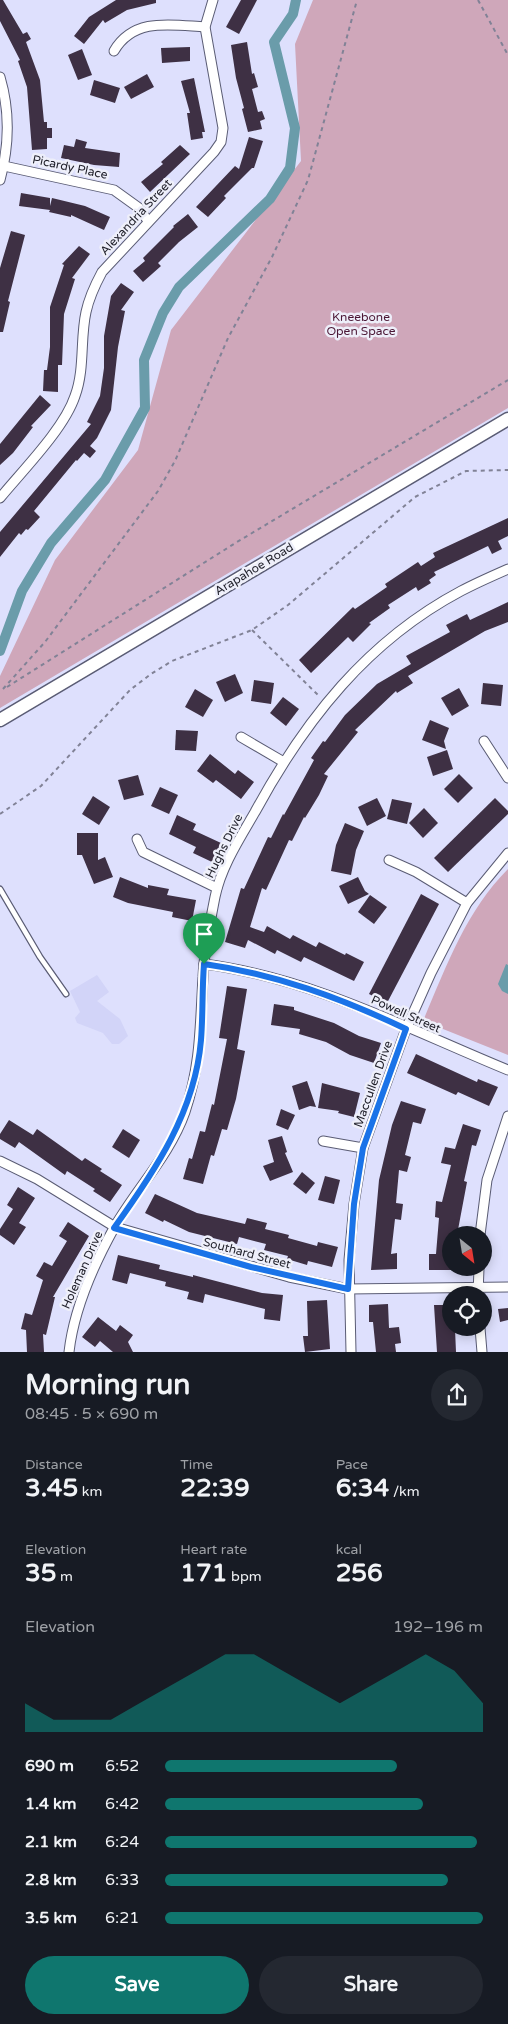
<!DOCTYPE html>
<meta charset="utf-8">
<style>
body{margin:0;font-family:"Varela Round",sans-serif;background:#242831;color:#f1f3f6;height:100vh;display:flex;flex-direction:column;font-size:19px;white-space:nowrap}
*{box-sizing:border-box;margin:0}
p{font-size:16px;color:#9ea1a6}
.icon{flex:none;width:28px;height:28px;fill:none;stroke:currentColor;stroke-width:2;stroke-linecap:round;stroke-linejoin:round}
.map{position:relative;height:1352px;overflow:hidden}
.details{display:flex;flex-direction:column;background:#171b24;flex:1}
.details>*{flex:none}
.needle{width:32px;rotate:150deg}
.buttons{position:absolute;left:442px;top:1226px;display:grid;gap:10px}
.buttons a{display:grid;place-items:center;width:50px;height:50px;border-radius:50%;background:#171b24;box-shadow:0 2px 12px #0003;font-size:25px}
.pin{position:absolute;display:grid;place-items:center;width:42px;height:42px;color:#fff;margin:-51px -21px;border-radius:50% 50% 50% 0;rotate:-45deg;box-shadow:0 0 5px #0007}
.pin .icon{rotate:45deg}
.round{display:grid;place-items:center;flex:none;width:52px;height:52px;border-radius:26px;background:#242831}
.headline{display:flex;align-items:center;justify-content:space-between;height:85px;padding:0 25px}
h1{font-size:28px;font-weight:700;line-height:38px}
.metrics{display:grid;grid-template-columns:repeat(3,1fr);gap:8px;height:85px;padding:5px 25px}
.metrics div{display:grid;align-content:center}
.metrics b{font-size:25px;font-weight:700}
.metrics small{font-size:14px;font-weight:400}
.metrics p{font-size:14px}
.chart{height:140px;padding:10px 25px}
.chart p{display:flex;justify-content:space-between}
.chart svg{width:100%;height:90px;margin-top:5px;fill:#0f766e;opacity:.7}
.primary-button{display:flex;gap:10px;margin-top:auto;padding:10px 25px}
.primary-button a{flex:1;height:58px;border-radius:30px;background:#0f766e;color:#fff;font-size:20px;font-weight:700;line-height:58px;text-align:center}
.primary-button a+a{background:#242831;color:#f1f3f6}
ul{padding:0 25px;list-style:none;font-size:16px}
li{display:grid;grid-template-columns:80px 60px 1fr;align-items:center;height:38px}
li i{height:12px;border-radius:6px;background:#0f766e}
.map>svg:first-child{display:block}
.built{fill:#d2d4f8}
.green{fill:#cfa7ba}
.water{fill:#6a9caa}
.lines{fill:none;stroke-linecap:round;stroke-linejoin:round}
.canal{stroke:#6a9caa;stroke-width:10}
.building{fill:#3e3044}
.lane-casing{stroke:#5a5c74;stroke-width:7}
.street-casing{stroke:#5a5c74;stroke-width:11}
.secondary-casing{stroke:#5a5c74;stroke-width:15}
.path{stroke:#818296;stroke-width:2;stroke-dasharray:4 4;stroke-linecap:butt}
.lane{stroke:#fff;stroke-width:4.5}
.street{stroke:#fff;stroke-width:9}
.secondary{stroke:#fff;stroke-width:12}
.route-casing{stroke:#fff;stroke-width:10}
.route{stroke:#1a73e8;stroke-width:6}
.labels{text-anchor:middle;dominant-baseline:central;stroke-width:5;stroke-linejoin:round;paint-order:stroke}
.street-label{font-size:12px;fill:#1e1e28;stroke:#eeeffa}
.park-label{font-size:12px;fill:#4b1735;stroke:#eeeffa}
</style>
<div class="map">
<svg width="508" height="1352" viewBox="0 0 508 1352">
<rect width="100%" height="100%" fill="#dee0fd"/>
<path class="built" d="M97,975L109,992L97,1001L120,1019L128,1036L119,1044H112L103,1033L77,1023L75,1018L80,1012L70,991Z"/>
<g class="green">
<path d="M313,0H508V408L0,708V676L55,560L138,450L171,330L301,161L295,44Z"/>
<path d="M508,869V1055L423,1021C446,967 466,911 508,869Z"/>
</g>
<path class="water" d="M506,964L508,965V994L502,991L498,984Z"/>
<g class="lines">
<path class="canal" d="M0,651L22,591L51,543L105,480L145,408L144,360L163,313L179,287L270,199L290,168L295,128L274,42L293,14L296,0"/>
</g>
<g class="building">
<path d="M0,0H3L23,34L27,32L31,39L26,42L40,80L44,122H47V128H52V138H47V149L32,150L27,87L18,61L20,60L0,21Z"/>
<path d="M116,0H156V3L127,10L105,23L103,20L84,44L74,36L89,17Z"/>
<path d="M241,0H257L239,34L226,27Z"/>
<path d="M247,42L252,74L254,73L258,87L252,89L258,112L262,111L265,119L260,121L262,129L248,132L242,109L244,108L236,78L231,45Z"/>
<path d="M190,47V61L162,63L161,48Z"/>
<path d="M82,49L92,75L78,80L68,55Z"/>
<path d="M147,74L154,87L131,99L124,87Z"/>
<path d="M194,78L205,132H202L203,138L191,140L187,113H190L181,81Z"/>
<path d="M94,80L120,88L115,103L90,95Z"/>
<path d="M249,137L263,141L254,168H252L224,196L226,198L208,217L196,207L235,166L239,169Z"/>
<path d="M76,139L87,142L85,148L120,153L119,167L94,165L61,158L64,145L74,147Z"/>
<path d="M180,145L190,154L150,192L141,182L163,164L161,162Z"/>
<path d="M21,193L50,198V206L52,198L85,206L110,217L104,230L71,215V217L49,212L50,210L19,206Z"/>
<path d="M188,214L198,227L179,242L158,263L161,266L143,282L133,271L145,261L143,258L174,227L173,226Z"/>
<path d="M11,231L25,235L8,301L10,302L3,332H0V268Z"/>
<path d="M79,246L90,254L72,278L75,279L64,314L62,365H58V392L43,391L44,370H47L50,347V307L64,265L62,264Z"/>
<path d="M121,283L134,292L121,310L125,311L118,347L111,410L97,438L90,446L96,451L90,458L84,453L77,461L76,460L34,511L40,517L28,530L26,529L21,535L19,533L0,557V532L91,424L87,422L100,396L104,368V336L111,296Z"/>
<path d="M40,395L51,405L31,426L33,427L13,453L0,465V444Z"/>
<path d="M508,518V536L498,541L502,549L492,554L488,546L434,572L436,575L429,580L431,583L418,591L416,587L388,605L390,608L369,623L371,624L353,642L348,637L311,673L299,660L353,607L355,609L387,587L385,584L418,562L421,566L435,557L433,553Z"/>
<path d="M508,602V622L485,631L408,676L413,683L397,693L396,691L355,730L358,732L324,774L328,776L319,795L305,818L304,817L292,841L289,840L266,890L262,888L250,927L264,932L267,926L290,939L293,935L316,947L319,942L345,955L346,953L364,962L354,981L304,957L301,962L277,950L275,954L248,940L245,948L225,942L241,888L244,889L268,837L271,838L283,814L284,815L314,760L311,758L323,741L325,742L345,715L377,684L411,664L406,656L450,632L446,625L467,614L470,620Z"/>
<path d="M235,674L243,693L225,702L216,682Z"/>
<path d="M254,680L274,683L271,704L251,701Z"/>
<path d="M483,683L503,685L501,706L481,704Z"/>
<path d="M459,688L469,706L452,716L441,698Z"/>
<path d="M195,689L213,700L203,717L185,707Z"/>
<path d="M283,697L299,709L286,726L270,713Z"/>
<path d="M430,720L449,728L444,741L446,749L422,740Z"/>
<path d="M176,730L198,731L196,751L175,750Z"/>
<path d="M447,750L453,769L433,776L427,757Z"/>
<path d="M210,754L235,774L238,770L254,782L241,799L216,780L213,783L197,771Z"/>
<path d="M459,774L473,788L458,803L444,789Z"/>
<path d="M138,775L144,795L124,800L118,780Z"/>
<path d="M160,787L178,795L169,814L151,806Z"/>
<path d="M93,796L110,807L99,825L82,814Z"/>
<path d="M377,798L386,816L367,826L358,807Z"/>
<path d="M495,798L508,811V814L448,872L434,858Z"/>
<path d="M392,799L412,803L407,824L387,819Z"/>
<path d="M424,808L438,823L423,838L409,823Z"/>
<path d="M177,815L196,824L193,830L221,843L212,862L193,853L196,847L169,834Z"/>
<path d="M345,823L364,831L356,850L351,875L331,871L336,845Z"/>
<path d="M77,833H98V860L105,857L113,877L94,884L82,855H77Z"/>
<path d="M120,877L148,888V885L169,889L167,895L196,900L192,921L172,917L173,912L128,903L113,897Z"/>
<path d="M358,877L365,891L369,894L348,904L339,886Z"/>
<path d="M421,894L439,904L387,1003L369,994Z"/>
<path d="M370,895L387,907L374,924L358,912Z"/>
<path d="M227,986L247,989L237,1049L245,1051L236,1099L227,1130L222,1129L214,1156L211,1155L203,1184L183,1179L189,1158L192,1159L200,1131L205,1132L212,1104L214,1105L227,1039L219,1038Z"/>
<path d="M274,1004L294,1007V1010L334,1023L359,1036L381,1043L374,1063L350,1055L326,1042L299,1034L300,1029L271,1025Z"/>
<path d="M416,1054L477,1082L478,1079L498,1087L489,1106L458,1092L456,1095L407,1073Z"/>
<path d="M307,1081L316,1107L310,1106L299,1110L292,1086Z"/>
<path d="M322,1083L360,1093L354,1117L338,1113L339,1111L318,1108Z"/>
<path d="M401,1101L426,1109L421,1124L413,1122L405,1155L411,1157L407,1172L399,1170L396,1203L403,1204L401,1220L395,1219L391,1254L397,1253V1269L371,1270L379,1180L392,1125Z"/>
<path d="M281,1109L295,1115L288,1130L276,1125Z"/>
<path d="M9,1120L33,1135L37,1129L82,1161L85,1158L102,1169L100,1171L122,1185L110,1202L93,1191L95,1189L67,1171L65,1175L19,1142L15,1148L0,1139V1134Z"/>
<path d="M463,1124L481,1130L476,1146L472,1145L464,1181L467,1182L457,1235H451V1270H429V1254H436L439,1218L435,1217L436,1201L442,1202L451,1165L441,1163L445,1147L455,1149Z"/>
<path d="M123,1129L140,1140L129,1158L112,1147Z"/>
<path d="M282,1136L287,1152L285,1153L293,1172L270,1181L263,1166L274,1162L268,1140Z"/>
<path d="M302,1172L315,1183L306,1194L293,1184Z"/>
<path d="M325,1176L340,1180L334,1204L318,1200Z"/>
<path d="M18,1187L35,1198L19,1223L26,1227L14,1245L0,1235V1229L13,1209L7,1205Z"/>
<path d="M155,1194L197,1213L245,1224L247,1218L267,1223L265,1229L289,1235L288,1238L317,1246L318,1242L338,1247L332,1267L308,1261L307,1265L287,1259L288,1256L264,1250L266,1244L239,1237L237,1244L189,1232L164,1220L163,1222L145,1213Z"/>
<path d="M68,1222L89,1236L53,1297H55L46,1335L43,1334L44,1352H27L26,1330L21,1329L25,1313L32,1315L43,1280L36,1276L44,1262L52,1266L67,1241L59,1236Z"/>
<path d="M118,1255L160,1265L159,1269L193,1277V1275L262,1293L283,1295L280,1321L264,1319L265,1309L205,1294L203,1303L187,1299L189,1292L165,1286L166,1282L130,1273L127,1284L112,1280Z"/>
<path d="M327,1300L330,1349L305,1352L303,1336H308L307,1301Z"/>
<path d="M388,1304L389,1328L399,1327L401,1343L395,1344L396,1352H376L373,1322H369V1305Z"/>
<path d="M434,1305H451V1329H455L456,1352H437Z"/>
<path d="M508,1308V1320L500,1322L498,1309Z"/>
<path d="M98,1317L116,1331L120,1325L133,1335L128,1342L133,1352H113L100,1341L95,1347L82,1337Z"/>
</g>
<g class="lines">
<g class="lane-casing">
<path id="lane" d="M0,889L40,957L66,994"/>
</g>
<g class="street-casing">
<g id="street">
<path d="M114,51C134,17 171,25 205,27"/>
<path d="M0,77C10,111 9,147 0,180"/>
<path d="M4,166L114,190L139,208L148,221"/>
<path d="M0,498C23,470 64,429 75,396C85,369 80,339 86,312C89,298 95,285 102,272L214,152L221,142L223,128L205,27L213,0"/>
<path d="M241,737L282,761"/>
<path d="M484,741L508,778"/>
<path d="M137,839L143,852L217,888"/>
<path d="M389,860L416,872L467,903"/>
<path d="M204,964C312,978 408,1029 508,1070"/>
<path d="M323,1141L363,1148"/>
<path d="M0,1161L37,1179L115,1227L289,1277L348,1289L508,1287"/>
<path d="M480,1235L487,1180L508,1116"/>
<path d="M478,1295L479,1268"/>
<path d="M480,1328L482,1352"/>
<path d="M69,1352C74,1308 93,1266 114,1228C136,1189 170,1155 185,1112C201,1064 200,1025 203,977C204,950 210,923 215,897C221,867 240,838 255,812C305,720 367,641 461,591C476,583 492,576 508,569"/>
<path d="M351,1352L349,1260L354,1204L363,1148L406,1029L431,973L467,903L508,853"/>
</g>
</g>
<g class="secondary-casing">
<path id="secondary" d="M0,720L508,419"/>
</g>
<g class="path">
<path d="M478,0L508,55"/>
<path d="M252,630L320,697"/>
<path d="M7,687L237,542L508,380"/>
<path d="M3,689L45,642L158,491L175,461L228,338L272,257L308,180L357,0"/>
<path d="M0,814L41,786L130,690L151,674L172,661L252,630L288,605L415,497L466,471L508,470"/>
</g>
<use href="#lane" class="lane"/>
<use href="#street" class="street"/>
<use href="#secondary" class="secondary"/>
</g>
<g class="lines">
<g class="route-casing">
<path id="route" d="M204,964C276,974 341,998 406,1029L363,1148L354,1204L348,1289L251,1267L114,1228C155,1171 195,1112 201,1040C203,1015 202,990 204,964Z"/>
</g>
<use href="#route" class="route"/>
</g>
<g class="labels">
<g class="street-label">
<text transform="translate(70 167) rotate(12)">Picardy Place</text>
<text transform="translate(136 217) rotate(-47)">Alexandria Street</text>
<text transform="translate(254 569) rotate(-31)">Arapahoe Road</text>
<text transform="translate(224 846) rotate(-64)">Hughs Drive</text>
<text transform="translate(406 1014) rotate(24)">Powell Street</text>
<text transform="translate(373 1084) rotate(-70)">Maccullen Drive</text>
<text transform="translate(247 1253) rotate(15)">Southard Street</text>
<text transform="translate(82 1270) rotate(-66)">Holeman Drive</text>
</g>
<g class="park-label">
<text x="361" y="317">Kneebone<tspan x="361" dy="14">Open Space</tspan></text>
</g>
</g>
</svg>
<div class="buttons">
<a><svg class="needle" viewBox="-14 -14 28 28"><path d="M0-13l5 13h-10z" fill="#e53935"/><path d="M0 13l5-13h-10z" fill="#9ea1a6"/></svg></a>
<a><svg class="icon" aria-label="locate" viewBox="0 0 24 24"><circle cx="12" cy="12" r="6"/><path d="M12 2v4M12 18v4M2 12h4M18 12h4"/></svg></a>
</div>
<div class="pin" style="left:204px;top:964px;background:#1e9e55"><svg class="icon" aria-label="arrive" viewBox="0 0 24 24"><path d="M6 21V4h12l-3 4 3 4H6"/></svg></div>
</div>
<section class="details">
<div class="headline"><div><h1>Morning run</h1><p>08:45 · 5 × 690 m</p></div><a class="round"><svg class="icon" aria-label="share" viewBox="0 0 24 24"><path d="M12 15V3M7 8l5-5 5 5M5 13v7h14v-7"/></svg></a></div>
<div class="metrics">
<div><p>Distance</p><b>3.45<small> km</small></b></div>
<div><p>Time</p><b>22:39</b></div>
<div><p>Pace</p><b>6:34<small> /km</small></b></div>
</div>
<div class="metrics">
<div><p>Elevation</p><b>35<small> m</small></b></div>
<div><p>Heart rate</p><b>171<small> bpm</small></b></div>
<div><p>kcal</p><b>256</b></div>
</div>
<div class="chart"><p><span>Elevation</span>192–196 m</p>
<svg viewBox="0 0 160 44" preserveAspectRatio="none"><path d="M0 44V30L10 38L20 38L30 38L40 30L50 22L60 14L70 6L80 6L90 14L100 22L110 30L120 22L130 14L140 6L150 14L160 30V44z"/></svg>
</div>
<ul>
<li><b>690 m</b>6:52<i style="width:73%"></i></li>
<li><b>1.4 km</b>6:42<i style="width:81%"></i></li>
<li><b>2.1 km</b>6:24<i style="width:98%"></i></li>
<li><b>2.8 km</b>6:33<i style="width:89%"></i></li>
<li><b>3.5 km</b>6:21<i style="width:100%"></i></li>
</ul>
<div class="primary-button"><a>Save</a><a>Share</a></div>
</section>
